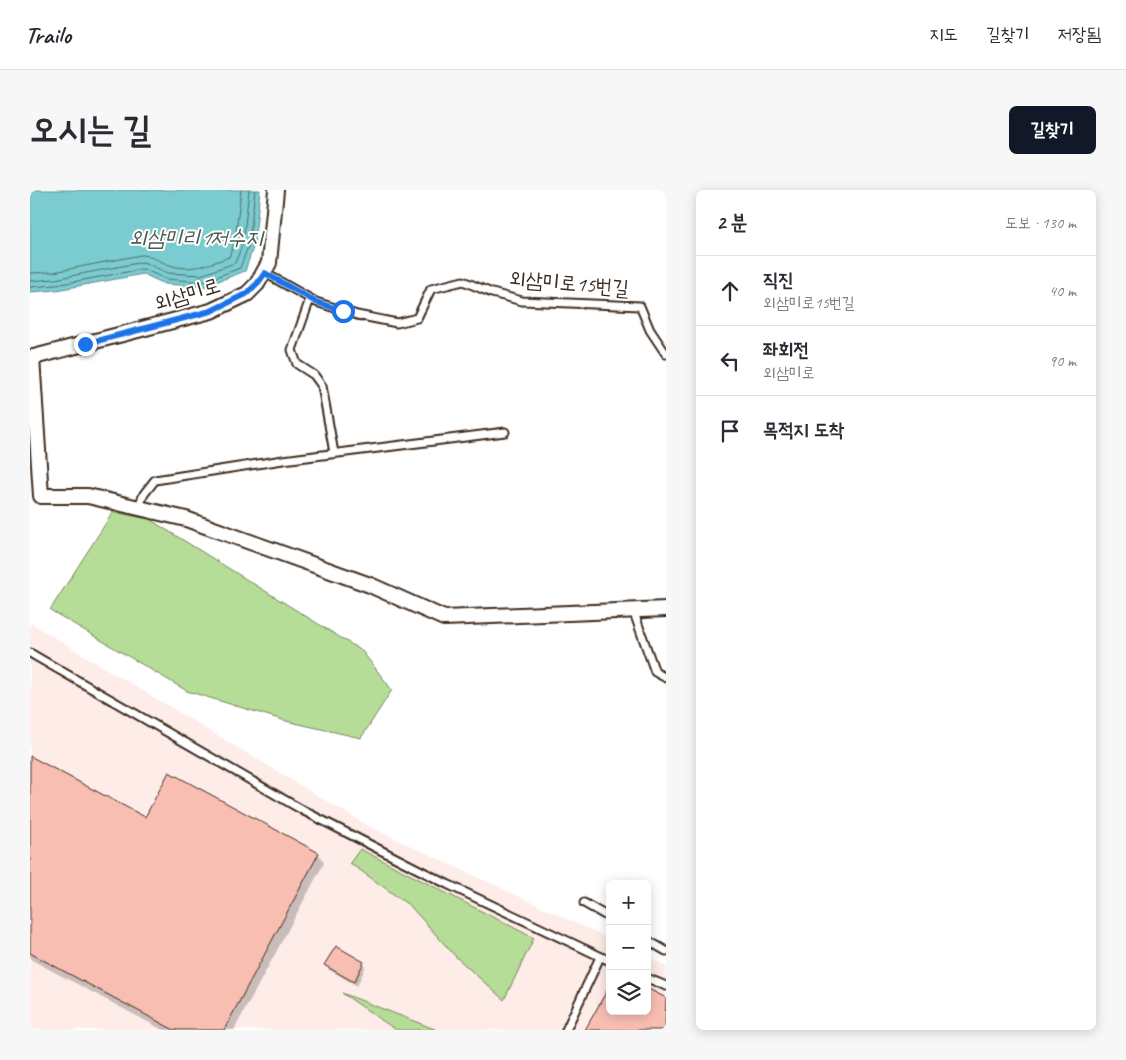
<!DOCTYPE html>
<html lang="ko">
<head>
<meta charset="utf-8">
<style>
  :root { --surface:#fff; --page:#f7f7f7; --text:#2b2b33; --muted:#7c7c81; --line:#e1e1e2; --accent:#111827 }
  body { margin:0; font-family:Caveat,"Poor Story",sans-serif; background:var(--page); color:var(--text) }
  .controls { position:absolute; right:15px; bottom:15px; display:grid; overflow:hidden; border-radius:8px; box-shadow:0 2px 12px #0003 }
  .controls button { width:45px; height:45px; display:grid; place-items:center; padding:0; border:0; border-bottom:1px solid var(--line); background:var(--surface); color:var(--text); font:25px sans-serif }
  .stop { position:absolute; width:15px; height:15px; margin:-11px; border:4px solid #1a73e8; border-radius:50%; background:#fff }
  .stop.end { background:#1a73e8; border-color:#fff; box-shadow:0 1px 5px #0008 }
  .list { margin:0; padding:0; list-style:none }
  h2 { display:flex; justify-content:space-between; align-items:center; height:65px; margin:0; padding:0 20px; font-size:21px }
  h2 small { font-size:16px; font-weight:400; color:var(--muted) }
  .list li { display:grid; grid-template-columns:32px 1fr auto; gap:15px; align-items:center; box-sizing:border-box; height:70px; padding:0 20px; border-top:1px solid var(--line) }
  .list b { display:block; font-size:19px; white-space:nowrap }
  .list p { margin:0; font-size:16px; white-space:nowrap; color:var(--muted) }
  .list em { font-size:16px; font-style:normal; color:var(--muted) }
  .icon { flex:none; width:28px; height:28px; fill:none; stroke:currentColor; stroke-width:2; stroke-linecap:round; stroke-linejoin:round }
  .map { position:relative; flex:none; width:636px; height:840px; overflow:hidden; border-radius:8px }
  header { display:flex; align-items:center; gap:30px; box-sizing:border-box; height:70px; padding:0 25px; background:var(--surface); border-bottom:1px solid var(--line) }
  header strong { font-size:24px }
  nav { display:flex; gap:28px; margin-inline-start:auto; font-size:18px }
  .intro { display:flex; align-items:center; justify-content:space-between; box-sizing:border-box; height:120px; padding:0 30px }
  h1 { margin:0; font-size:35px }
  .button { padding:12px 22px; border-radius:8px; background:var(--accent); color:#fff; font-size:18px; font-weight:700 }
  main { display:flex; gap:30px; padding:0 30px }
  aside { flex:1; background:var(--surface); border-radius:8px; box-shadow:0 2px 12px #0003 }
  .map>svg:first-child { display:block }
  .built { fill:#fdece8 }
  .green { fill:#b5dd98; stroke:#78845b }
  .water { fill:#7accd0; stroke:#618b89 }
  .shadow { fill:#0003 }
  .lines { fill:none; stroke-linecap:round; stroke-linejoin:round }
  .shore { stroke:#546b65; stroke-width:1 }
  .building { fill:#f9beb2; stroke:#3b2a1e }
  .lane-casing { stroke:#3b2a1e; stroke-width:11 }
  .street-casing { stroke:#3b2a1e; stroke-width:18 }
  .lane { stroke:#fff; stroke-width:7 }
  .street { stroke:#fff; stroke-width:14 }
  .route { stroke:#1a73e8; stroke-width:6 }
  .labels { text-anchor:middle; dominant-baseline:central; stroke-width:4; stroke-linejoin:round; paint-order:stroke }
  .street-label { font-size:21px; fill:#3b2a1e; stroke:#fff }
  .water-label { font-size:22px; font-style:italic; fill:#4e5b53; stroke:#fff }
</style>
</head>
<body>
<header>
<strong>Trailo</strong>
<nav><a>지도</a><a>길찾기</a><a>저장됨</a></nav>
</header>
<div class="intro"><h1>오시는 길</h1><a class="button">길찾기</a></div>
<main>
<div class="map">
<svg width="636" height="840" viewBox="0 0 636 840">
  <rect width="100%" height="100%" fill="#fff"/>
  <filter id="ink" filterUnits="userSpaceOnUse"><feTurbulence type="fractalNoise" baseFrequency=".02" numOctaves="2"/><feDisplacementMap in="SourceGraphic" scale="10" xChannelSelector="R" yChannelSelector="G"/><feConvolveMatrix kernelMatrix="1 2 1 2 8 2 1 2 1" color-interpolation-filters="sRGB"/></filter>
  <g filter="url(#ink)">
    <path class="built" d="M0,433L340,637L580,749V821H617V767L636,776V840H0Z"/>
    <g class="green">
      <path d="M83,322L119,329L332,461L362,500L331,548L256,531L157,501L20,420Z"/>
      <path d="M330,659L504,748L474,810L426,767L380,716L320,673Z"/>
      <path d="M312,803L407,840H366Z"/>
    </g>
    <path class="water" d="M0,0H230L224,55L215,81L173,97L135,94L113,84L27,100L0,102Z"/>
    <g class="shadow">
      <path d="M0,567L116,629L289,664L294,673L204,840H133L0,769Z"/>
      <path d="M333,773L335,778L327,796L298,779L296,775Z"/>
      <path d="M617,799L636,809V840H557L580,821H617Z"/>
    </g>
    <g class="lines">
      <g class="shore">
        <path d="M0,83L24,82L111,65C121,65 128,71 137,74C158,83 180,74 199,67L205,51L211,0"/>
        <path d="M0,91L25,89L113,72L138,83L171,85L205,73L213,53L219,0"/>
        <path d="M0,97L26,95L113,79L136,89L173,92L210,78L219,54L225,0"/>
      </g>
    </g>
    <g class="building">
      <path d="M0,566L115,627L139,582L289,663L194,840H144L0,763Z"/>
      <path d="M306,756L334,772L324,792L294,775Z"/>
      <path d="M580,795V821H617V798L636,808L635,840H555Z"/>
    </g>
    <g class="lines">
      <g class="lane-casing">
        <g id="lane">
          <path d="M235,83L286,112L327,125L367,133L387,128L401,99L433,91L462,103L492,111L610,116L620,140L636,164"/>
          <path d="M280,109L262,160L267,174L284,185L292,196L304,263"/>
          <path d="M108,318L114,304L125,290L253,270L475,242"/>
          <path d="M603,420L625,482L636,488"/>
          <path d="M0,463L274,621L417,694L580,771"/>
          <path d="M554,713L580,728"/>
          <path d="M617,750L636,761"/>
          <path d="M617,788L636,796"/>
          <path d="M536,840L570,767"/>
        </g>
      </g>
      <g class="street-casing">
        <g id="street">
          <path d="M2,167L11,306H58L156,329L340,395L414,428L636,419"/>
          <path d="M0,168L181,121L217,104L227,94L239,73L246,0"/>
        </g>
      </g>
      <use href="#lane" class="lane"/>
      <use href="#street" class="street"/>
    </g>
  </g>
  <g class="lines" filter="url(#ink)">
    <path class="route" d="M55,154L181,121L216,104L227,94L235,83L286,112L313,121"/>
  </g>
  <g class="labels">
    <g class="street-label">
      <text transform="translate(539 93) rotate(5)">외삼미로15번길</text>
      <text transform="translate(157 104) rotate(-17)">외삼미로</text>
    </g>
    <g class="water-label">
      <text x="166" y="48">외삼미리1저수지</text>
    </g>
  </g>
</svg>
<div class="controls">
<button>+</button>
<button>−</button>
<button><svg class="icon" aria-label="layers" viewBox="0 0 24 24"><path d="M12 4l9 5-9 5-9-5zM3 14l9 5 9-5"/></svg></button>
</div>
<div class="stop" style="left:313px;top:121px"></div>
<div class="stop end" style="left:55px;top:154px"></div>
</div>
<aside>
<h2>2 분<small>도보 · 130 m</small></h2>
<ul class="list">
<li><svg class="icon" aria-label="ahead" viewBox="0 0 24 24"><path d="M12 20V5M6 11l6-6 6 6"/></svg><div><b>직진</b><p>외삼미로15번길</p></div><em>40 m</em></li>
<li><svg class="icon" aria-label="left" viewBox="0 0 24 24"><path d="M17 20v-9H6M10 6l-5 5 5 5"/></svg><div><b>좌회전</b><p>외삼미로</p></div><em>90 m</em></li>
<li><svg class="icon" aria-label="arrive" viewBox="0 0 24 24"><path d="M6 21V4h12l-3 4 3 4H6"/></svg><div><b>목적지 도착</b></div></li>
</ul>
</aside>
</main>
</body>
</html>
